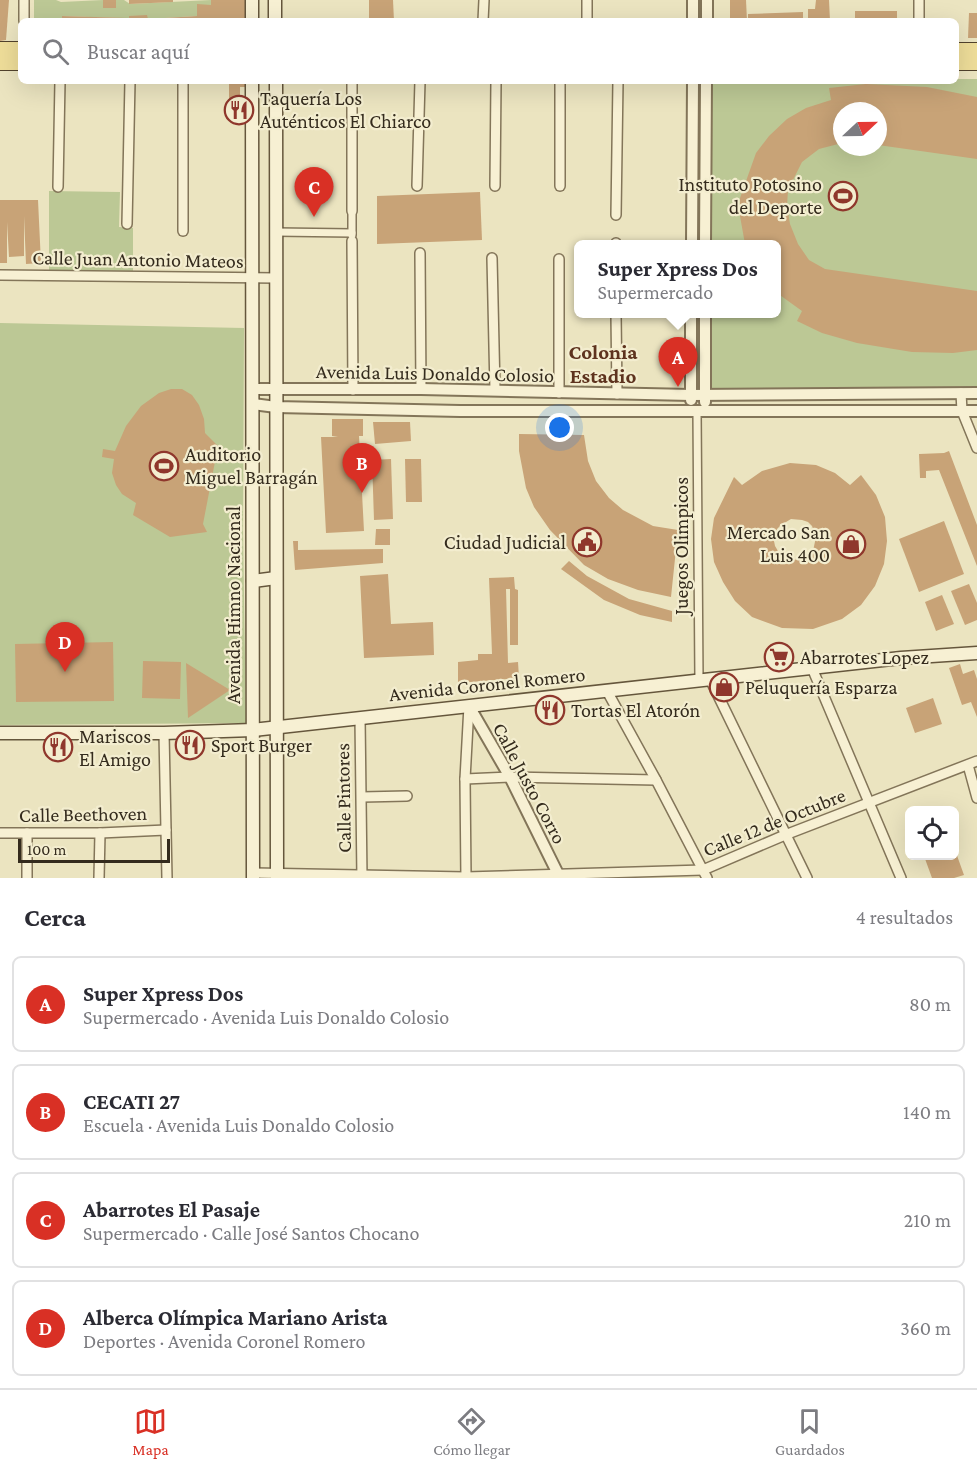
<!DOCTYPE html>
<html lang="es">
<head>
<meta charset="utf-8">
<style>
  :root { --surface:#fff; --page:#f2f2f3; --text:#2b2b33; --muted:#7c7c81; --line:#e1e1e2; --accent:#d93025 }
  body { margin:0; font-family:"Crimson Pro",serif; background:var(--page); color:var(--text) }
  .controls { position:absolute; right:18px; bottom:18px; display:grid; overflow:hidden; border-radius:9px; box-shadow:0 6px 24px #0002 }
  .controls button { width:54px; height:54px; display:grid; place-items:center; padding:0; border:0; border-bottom:2px solid var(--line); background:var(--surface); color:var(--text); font:30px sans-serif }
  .compass { position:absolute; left:833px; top:102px; width:54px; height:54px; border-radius:50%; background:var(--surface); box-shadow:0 6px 24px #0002; rotate:68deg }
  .scale { position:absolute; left:18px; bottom:15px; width:152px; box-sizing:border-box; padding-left:6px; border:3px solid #342b1d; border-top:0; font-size:16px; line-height:21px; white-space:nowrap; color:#342b1d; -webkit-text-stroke:4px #f3edcf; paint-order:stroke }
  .you { position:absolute; left:560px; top:428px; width:21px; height:21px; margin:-15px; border:4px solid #fff; border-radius:50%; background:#1a73e8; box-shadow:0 0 0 9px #1a73e833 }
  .badge { display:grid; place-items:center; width:39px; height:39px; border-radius:50%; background:var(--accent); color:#fff; font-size:20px; font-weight:700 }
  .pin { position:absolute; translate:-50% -50px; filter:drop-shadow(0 2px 3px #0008) }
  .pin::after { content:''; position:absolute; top:32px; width:21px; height:18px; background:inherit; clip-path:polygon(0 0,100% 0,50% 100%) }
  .popup { position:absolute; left:574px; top:240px; width:207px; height:78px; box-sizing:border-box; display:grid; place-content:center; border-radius:9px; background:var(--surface); filter:drop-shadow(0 2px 4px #0005); font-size:20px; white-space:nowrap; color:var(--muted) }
  .popup b { font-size:22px; color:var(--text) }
  .popup::after { content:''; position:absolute; left:50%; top:100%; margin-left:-12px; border:12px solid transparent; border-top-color:var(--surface) }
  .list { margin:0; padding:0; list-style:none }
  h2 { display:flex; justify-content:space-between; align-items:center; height:78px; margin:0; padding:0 24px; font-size:26px }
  h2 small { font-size:20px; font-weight:400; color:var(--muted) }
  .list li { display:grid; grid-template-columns:39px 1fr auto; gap:18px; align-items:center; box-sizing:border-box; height:96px; margin:0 12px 12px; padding:0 12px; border:2px solid var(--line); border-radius:9px }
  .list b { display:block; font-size:22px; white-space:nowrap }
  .list p { margin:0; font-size:20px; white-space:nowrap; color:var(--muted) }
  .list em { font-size:20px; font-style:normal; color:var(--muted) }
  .icon { flex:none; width:33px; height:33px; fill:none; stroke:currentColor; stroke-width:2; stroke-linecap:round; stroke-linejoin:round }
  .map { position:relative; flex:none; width:977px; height:878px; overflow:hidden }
  .search { position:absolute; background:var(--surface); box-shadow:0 6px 24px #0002; left:18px; right:18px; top:18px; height:66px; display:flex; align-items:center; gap:15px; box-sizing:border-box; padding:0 21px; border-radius:9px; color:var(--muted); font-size:22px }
  .sheet { height:510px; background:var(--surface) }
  nav { display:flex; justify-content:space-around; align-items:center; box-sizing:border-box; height:84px; border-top:2px solid var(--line); background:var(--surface); font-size:16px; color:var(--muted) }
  nav a { display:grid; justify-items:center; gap:3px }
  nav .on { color:var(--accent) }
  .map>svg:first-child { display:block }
  .green { fill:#bcc895; fill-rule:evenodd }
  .building { fill:#c8a377; fill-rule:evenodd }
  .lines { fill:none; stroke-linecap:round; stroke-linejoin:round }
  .pedestrian-casing { stroke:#837559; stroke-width:10 }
  .minor-casing { stroke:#837559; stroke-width:12 }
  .tertiary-casing { stroke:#837559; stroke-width:14 }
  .secondary-casing { stroke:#65563c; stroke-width:15 }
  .primary-casing { stroke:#51422d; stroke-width:16 }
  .pedestrian { stroke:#f7f0d3; stroke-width:7 }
  .minor { stroke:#f7f0d3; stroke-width:9 }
  .tertiary { stroke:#f7f0d3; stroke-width:10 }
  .secondary { stroke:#f7f0d3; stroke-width:12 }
  .primary { stroke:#ed9; stroke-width:14 }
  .labels { text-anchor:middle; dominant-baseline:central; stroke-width:4.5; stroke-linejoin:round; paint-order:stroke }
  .poi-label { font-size:20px; fill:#342b1d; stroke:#f3edcf; text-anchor:start }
  .street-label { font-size:20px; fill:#342b1d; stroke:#f3edcf }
  .neighbourhood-label { font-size:21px; font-weight:bold; fill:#5e331e; stroke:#f3edcf }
</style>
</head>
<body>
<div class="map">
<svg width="977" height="878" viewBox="0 0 977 878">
  <rect width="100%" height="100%" fill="#ebe4c0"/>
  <g class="green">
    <path d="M34,0H56L61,2L103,0L104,8H116V0H124L130,4L211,0V5L197,16L148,19L62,16V19H34Z"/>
    <path d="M956,79H977V388H707L708,314H777V244H709L711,81H956ZM842,111H878V147H842Z"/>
    <path d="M49,191L120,192L119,227L133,228V271L49,270Z"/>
    <path d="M0,323L244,328L243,530L246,723L0,725Z"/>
  </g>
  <g class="building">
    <path d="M0,0H9L6,40L0,41Z"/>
    <rect x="103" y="0" width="13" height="8"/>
    <path d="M129,0H173V2L129,4Z"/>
    <path d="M211,0H247V21H62V16L129,18V16L147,15L148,19L197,16V4L211,5Z"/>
    <path d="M369,0H393L394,21H369Z"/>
    <path d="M730,0H746L747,21H730Z"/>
    <path d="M816,0H829L830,21L808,19V9H815Z"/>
    <rect x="855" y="11" width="42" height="10"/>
    <path d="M803,12V21H748V14Z"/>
    <path d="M969,13H977V38H968Z"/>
    <path d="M229,81L246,82V87H240V106H229Z"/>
    <path d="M866,84L927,87L977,97V159L878,145V111H842V143L819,149L802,162L788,190L787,206L790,224L798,244L809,260L825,269L977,291V350L953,353L912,352L857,343L822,333L797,321L802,311L777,293V244H745L740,216V198L756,153L769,136L787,119L806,108L831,100L829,88Z"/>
    <path d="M480,192L482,240L377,244V196Z"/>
    <path d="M0,200H38L41,263L26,264L24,216V256L9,257L7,222V263H0Z"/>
    <path d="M171,389H182L192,395L199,405L204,419L205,433L218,446L203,524L207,532L170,537L133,515L136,503L122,494L116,485L112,473L114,459L102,457L103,449L115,451L126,426L141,406L159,393Z"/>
    <path d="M332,419H363V436H359L364,531L326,533L321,437H338L332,436Z"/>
    <path d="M373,422H410L411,441L375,444Z"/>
    <path d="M519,434L584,435L588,461L596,481L609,498L623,510L653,526L678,530L671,597L638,590L608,579L584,565L550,530L534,507L526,488L519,451Z"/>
    <path d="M949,451L977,525V566L939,470L926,471V478H920L919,454L944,453Z"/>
    <path d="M391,459L393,519L374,520L372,460Z"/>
    <path d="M405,459H421L422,502H406Z"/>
    <path d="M790,463L816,465L835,473L850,485L861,475L876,495L885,517L887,541L884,564L875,586L861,605L842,619L813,629L782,628L752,617L735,601L723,582L714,562L711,539L714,518L734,477L742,485L762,471ZM791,519L802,520L808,522L812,526L816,537L813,551L802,560L786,559L778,551L775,546L774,541L777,529L781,525Z"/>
    <path d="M944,521L964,574L919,592L899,539Z"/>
    <path d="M376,529H390V545H375Z"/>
    <path d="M293,541H298V550L383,549V563L295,570Z"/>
    <path d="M569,561L587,576L629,599L672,611V622L640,615L604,600L561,569Z"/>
    <path d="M388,574L391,624L433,622L434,655L364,658L360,576Z"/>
    <path d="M514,577L515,589L518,590V645H510V589H506L508,663L518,662L519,678L458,683V662L478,660V654H492L489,578Z"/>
    <path d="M969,584L977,603V620L965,625L951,591Z"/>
    <path d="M942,595L954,624L936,631L925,602Z"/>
    <path d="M113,642L114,701L16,702L15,644Z"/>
    <path d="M143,661L181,662L180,699L142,698Z"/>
    <path d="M186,663L230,690L188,718Z"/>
    <path d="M960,664L963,674L974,670L977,679V717L971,702L962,705L949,668Z"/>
    <path d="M933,698L942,724L915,733L906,708Z"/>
    <path d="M955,850L964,875L954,878H932L924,856H954Z"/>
  </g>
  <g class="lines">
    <g class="pedestrian-casing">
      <g id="pedestrian">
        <path d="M352,211V235"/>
        <path d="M276,232L352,233"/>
        <path d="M697,411L699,681"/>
      </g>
    </g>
    <g class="minor-casing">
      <g id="minor">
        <path d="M587,0V21"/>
        <path d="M919,0V21"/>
        <path d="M24,21V0"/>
        <path d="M483,21L484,0"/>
        <path d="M417,186L420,81"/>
        <path d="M495,186L496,81"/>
        <path d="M560,186V81"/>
        <path d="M58,187L60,81"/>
        <path d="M352,211V81"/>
        <path d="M616,215L618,81"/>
        <path d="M127,224L130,81"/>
        <path d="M183,231V81"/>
        <path d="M352,241L353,390"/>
        <path d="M616,244V243"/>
        <path d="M420,253L421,389"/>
        <path d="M492,258L495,390"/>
        <path d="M559,259V393"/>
        <path d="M0,275L276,278"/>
        <path d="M616,314L617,394"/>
        <path d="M961,393L962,411L977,448"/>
        <path d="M812,668L901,878"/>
        <path d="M710,679L807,878"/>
        <path d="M607,691L656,780L707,878"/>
        <path d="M360,718L362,878"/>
        <path d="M164,733L167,878"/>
        <path d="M968,765L977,798"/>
        <path d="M465,779L510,777L656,780"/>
        <path d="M362,797L407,796"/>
        <path d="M0,833H100L166,830"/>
        <path d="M253,873L466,877L703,870L785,835L977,761"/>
        <path d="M27,878V833"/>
        <path d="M99,878L100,833"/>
        <path d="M466,878L465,779L469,706"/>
      </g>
    </g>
    <g class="tertiary-casing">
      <g id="tertiary">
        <path d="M693,21V0"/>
        <path d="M707,21V0"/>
        <path d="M692,244L693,81"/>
        <path d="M705,244L706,81"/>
        <path d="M252,389H421L691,395L977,393"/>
        <path d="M691,400V314"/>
        <path d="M705,402V314"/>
        <path d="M253,404L276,407L460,411H977"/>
        <path d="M469,706L510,777L560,878"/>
      </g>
    </g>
    <g class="secondary-casing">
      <g id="secondary">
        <path d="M252,0V21"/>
        <path d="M275,0V21"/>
        <path d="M252,81L253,878"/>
        <path d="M276,81L277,878"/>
        <path d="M253,581L276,578"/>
        <path d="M0,733H164L253,730L901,658L977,653"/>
      </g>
    </g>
    <g class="primary-casing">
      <g id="primary">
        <path d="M0,49H21"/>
        <path d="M956,50H977"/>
        <path d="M0,63H21"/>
        <path d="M956,63H977"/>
      </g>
    </g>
    <use href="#pedestrian" class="pedestrian"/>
    <use href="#minor" class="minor"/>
    <use href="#tertiary" class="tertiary"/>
    <use href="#secondary" class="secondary"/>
    <use href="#primary" class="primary"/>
  </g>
  <defs>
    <g id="restaurant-ring" transform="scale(1.5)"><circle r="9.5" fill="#f3edcf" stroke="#8f372c" stroke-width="1.5"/><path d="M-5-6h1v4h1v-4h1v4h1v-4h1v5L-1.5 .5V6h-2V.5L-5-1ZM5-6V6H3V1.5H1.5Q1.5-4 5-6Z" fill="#8f372c"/></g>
    <g id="stadium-ring" transform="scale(1.5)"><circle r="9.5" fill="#f3edcf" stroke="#8f372c" stroke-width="1.5"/><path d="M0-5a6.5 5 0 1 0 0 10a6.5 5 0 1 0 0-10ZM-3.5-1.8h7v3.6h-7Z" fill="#8f372c"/></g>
    <g id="civic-ring" transform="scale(1.5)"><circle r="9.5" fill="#f3edcf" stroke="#8f372c" stroke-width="1.5"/><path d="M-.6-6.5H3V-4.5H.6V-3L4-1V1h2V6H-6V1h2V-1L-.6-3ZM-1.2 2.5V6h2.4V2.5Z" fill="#8f372c"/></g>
    <g id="shop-ring" transform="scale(1.5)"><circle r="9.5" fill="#f3edcf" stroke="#8f372c" stroke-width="1.5"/><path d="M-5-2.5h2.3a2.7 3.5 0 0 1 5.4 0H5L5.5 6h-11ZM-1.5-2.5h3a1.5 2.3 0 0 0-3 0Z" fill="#8f372c"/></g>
    <g id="supermarket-ring" transform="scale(1.5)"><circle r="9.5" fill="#f3edcf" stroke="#8f372c" stroke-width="1.5"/><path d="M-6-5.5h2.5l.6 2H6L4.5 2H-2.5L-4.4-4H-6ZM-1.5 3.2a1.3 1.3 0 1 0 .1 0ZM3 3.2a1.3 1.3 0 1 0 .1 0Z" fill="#8f372c"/></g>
  </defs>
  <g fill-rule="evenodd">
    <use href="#restaurant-ring" x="239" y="110"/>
    <use href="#stadium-ring" x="843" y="196"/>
    <use href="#stadium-ring" x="164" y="466"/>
    <use href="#civic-ring" x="587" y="542"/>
    <use href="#shop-ring" x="851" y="544"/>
    <use href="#supermarket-ring" x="779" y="657"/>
    <use href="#shop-ring" x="724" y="687"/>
    <use href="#restaurant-ring" x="550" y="710"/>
    <use href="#restaurant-ring" x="190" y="745"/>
    <use href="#restaurant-ring" x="58" y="747"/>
  </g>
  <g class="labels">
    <g class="poi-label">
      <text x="260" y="98">Taquería Los<tspan x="260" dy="23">Auténticos El Chiarco</tspan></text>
      <text x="822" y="184" text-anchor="end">Instituto Potosino<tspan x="822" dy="23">del Deporte</tspan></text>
      <text x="185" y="454">Auditorio<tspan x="185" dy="23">Miguel Barragán</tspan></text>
      <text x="830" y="532" text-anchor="end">Mercado San<tspan x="830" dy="23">Luis 400</tspan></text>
      <text x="566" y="542" text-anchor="end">Ciudad Judicial</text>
      <text x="800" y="657">Abarrotes Lopez</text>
      <text x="745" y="687">Peluquería Esparza</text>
      <text x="571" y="710">Tortas El Atorón</text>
      <text x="79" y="736">Mariscos<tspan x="79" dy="23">El Amigo</tspan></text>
      <text x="211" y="745">Sport Burger</text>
    </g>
    <g class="street-label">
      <text transform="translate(138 259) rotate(1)">Calle Juan Antonio Mateos</text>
      <text transform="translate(435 373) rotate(1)">Avenida Luis Donaldo Colosio</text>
      <text transform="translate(681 546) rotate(-90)">Juegos Olimpicos</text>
      <text transform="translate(233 605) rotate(-90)">Avenida Himno Nacional</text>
      <text transform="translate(487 684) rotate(-6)">Avenida Coronel Romero</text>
      <text transform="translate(530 783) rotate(62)">Calle Justo Corro</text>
      <text transform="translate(343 798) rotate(-91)">Calle Pintores</text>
      <text transform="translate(83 814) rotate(-1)">Calle Beethoven</text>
      <text transform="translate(774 822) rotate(-22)">Calle 12 de Octubre</text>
    </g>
    <g class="neighbourhood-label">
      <text x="603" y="352">Colonia<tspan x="603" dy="24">Estadio</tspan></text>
    </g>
  </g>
</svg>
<div class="controls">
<button><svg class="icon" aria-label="locate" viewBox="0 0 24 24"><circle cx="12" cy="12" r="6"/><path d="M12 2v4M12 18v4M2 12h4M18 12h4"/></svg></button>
</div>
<svg class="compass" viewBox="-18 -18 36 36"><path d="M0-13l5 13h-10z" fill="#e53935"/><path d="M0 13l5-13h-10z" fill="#7c7c81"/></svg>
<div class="scale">100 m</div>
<div class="you"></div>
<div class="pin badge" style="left:678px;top:387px">A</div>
<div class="popup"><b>Super Xpress Dos</b>Supermercado</div>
<div class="pin badge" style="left:362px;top:493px">B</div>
<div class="pin badge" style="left:314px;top:217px">C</div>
<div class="pin badge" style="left:65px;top:672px">D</div>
<div class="search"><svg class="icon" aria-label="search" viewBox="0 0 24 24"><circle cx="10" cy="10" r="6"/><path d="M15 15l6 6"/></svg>Buscar aquí</div>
</div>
<section class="sheet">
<h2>Cerca<small>4 resultados</small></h2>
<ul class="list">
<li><span class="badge">A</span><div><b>Super Xpress Dos</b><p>Supermercado · Avenida Luis Donaldo Colosio</p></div><em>80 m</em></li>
<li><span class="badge">B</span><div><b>CECATI 27</b><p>Escuela · Avenida Luis Donaldo Colosio</p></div><em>140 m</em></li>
<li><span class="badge">C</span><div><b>Abarrotes El Pasaje</b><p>Supermercado · Calle José Santos Chocano</p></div><em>210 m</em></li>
<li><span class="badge">D</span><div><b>Alberca Olímpica Mariano Arista</b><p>Deportes · Avenida Coronel Romero</p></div><em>360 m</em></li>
</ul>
</section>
<nav>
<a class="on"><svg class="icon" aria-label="map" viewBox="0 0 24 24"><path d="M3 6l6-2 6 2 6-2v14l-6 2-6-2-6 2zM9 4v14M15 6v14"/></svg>Mapa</a>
<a><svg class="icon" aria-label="directions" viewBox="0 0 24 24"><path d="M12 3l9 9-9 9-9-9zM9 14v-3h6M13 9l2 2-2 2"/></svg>Cómo llegar</a>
<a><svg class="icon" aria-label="saved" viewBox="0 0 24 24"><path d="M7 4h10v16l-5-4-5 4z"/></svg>Guardados</a>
</nav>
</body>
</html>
